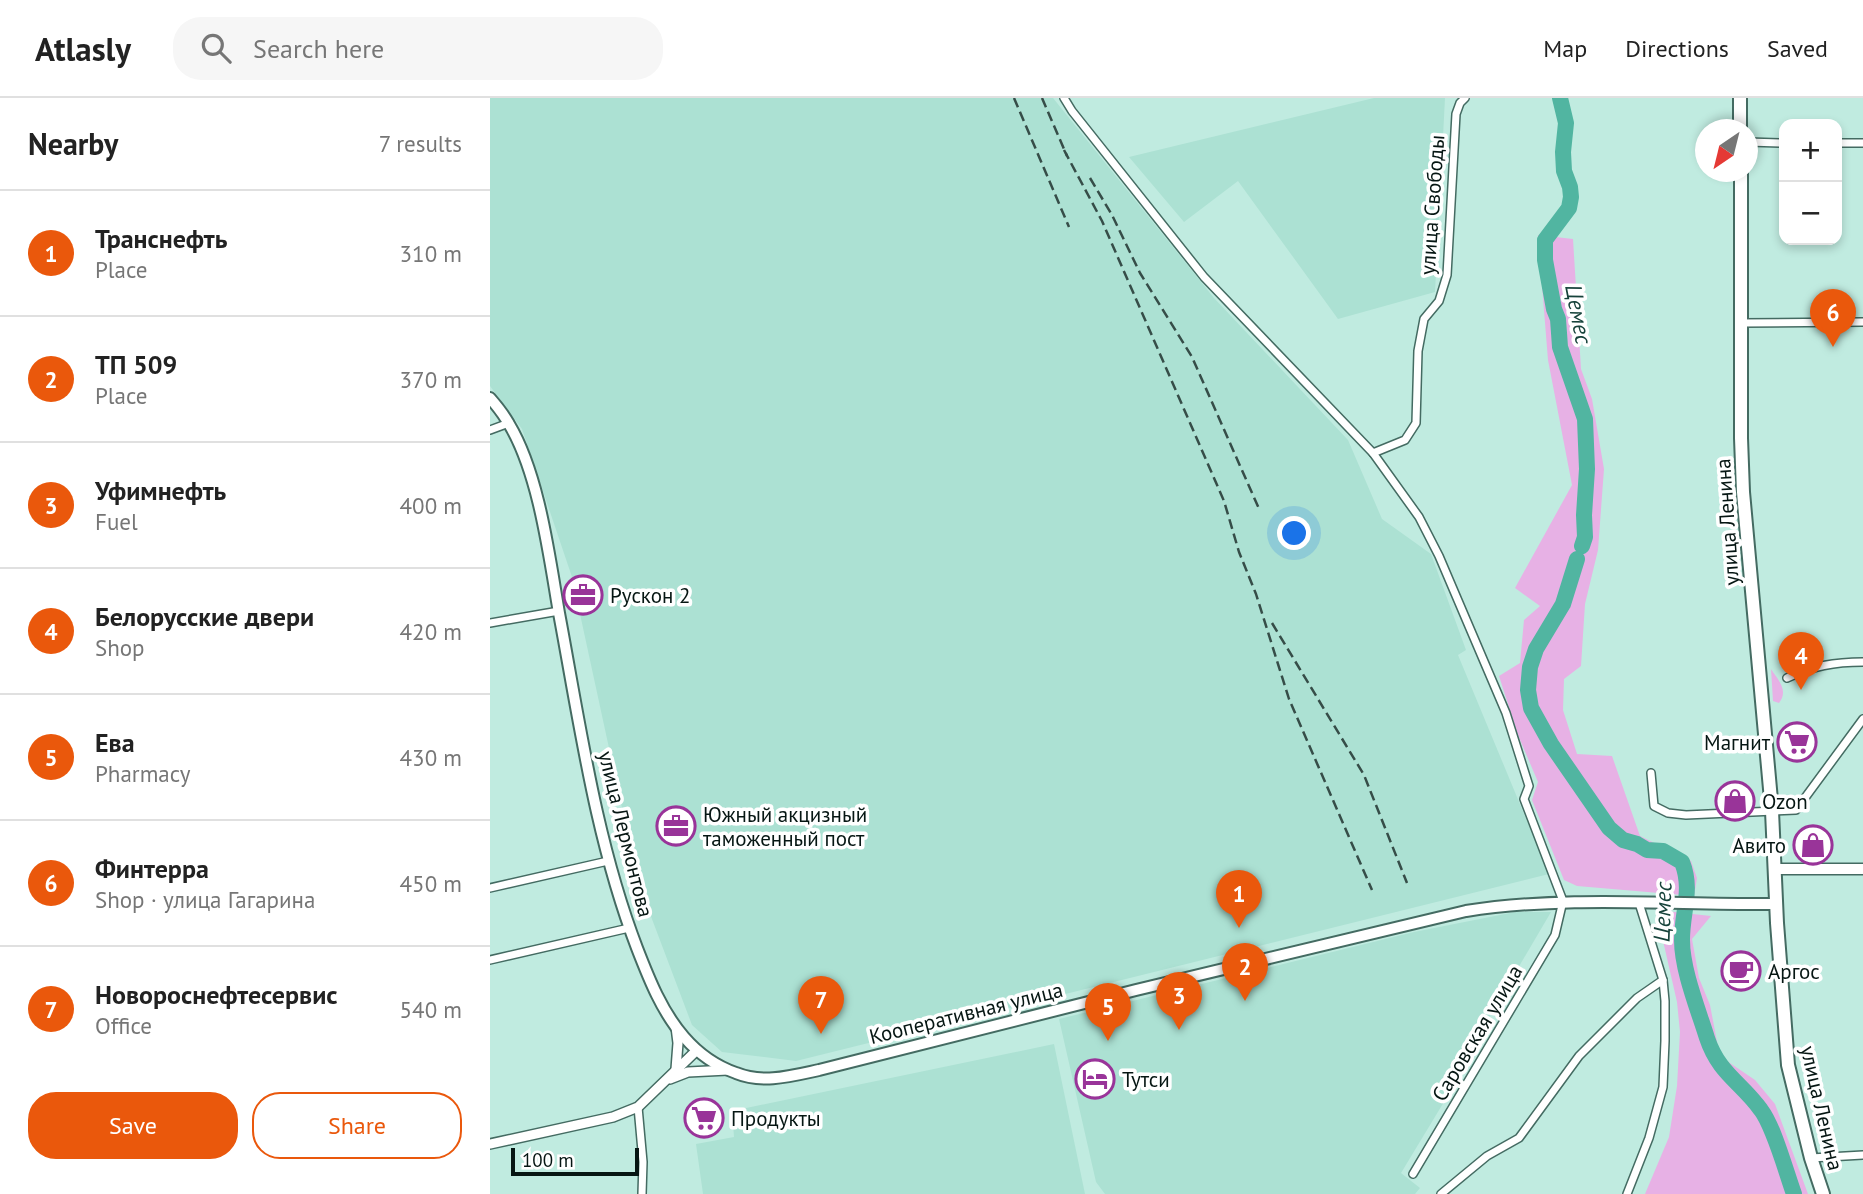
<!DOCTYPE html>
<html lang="en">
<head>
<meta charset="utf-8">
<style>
  :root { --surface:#fff; --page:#f6f6f6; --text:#222; --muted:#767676; --line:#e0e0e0; --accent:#ea580c }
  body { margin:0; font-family:"PT Sans",sans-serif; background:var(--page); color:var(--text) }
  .controls { position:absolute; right:21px; top:21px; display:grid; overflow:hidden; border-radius:14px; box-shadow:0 4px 10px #0003 }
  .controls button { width:63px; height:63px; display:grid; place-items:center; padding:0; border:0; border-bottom:2px solid var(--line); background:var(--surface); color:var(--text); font:35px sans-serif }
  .compass { position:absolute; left:1205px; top:21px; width:63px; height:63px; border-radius:50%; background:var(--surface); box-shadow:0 4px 10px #0003; rotate:215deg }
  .scale { position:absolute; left:21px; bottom:18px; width:128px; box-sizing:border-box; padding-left:7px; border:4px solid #061613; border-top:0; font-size:19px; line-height:24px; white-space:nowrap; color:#061613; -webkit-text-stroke:5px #fff; paint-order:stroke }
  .you { position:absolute; left:805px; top:436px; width:24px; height:24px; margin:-18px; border:5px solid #fff; border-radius:50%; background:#1a73e8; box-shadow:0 0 0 10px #1a73e833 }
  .badge { display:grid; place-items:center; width:46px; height:46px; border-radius:50%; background:var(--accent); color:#fff; font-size:23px; font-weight:700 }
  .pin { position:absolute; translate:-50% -58px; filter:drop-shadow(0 2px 4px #0008) }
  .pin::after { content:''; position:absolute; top:37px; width:24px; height:21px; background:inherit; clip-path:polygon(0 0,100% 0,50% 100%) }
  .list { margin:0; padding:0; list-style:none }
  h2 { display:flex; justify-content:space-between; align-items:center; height:91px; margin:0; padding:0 28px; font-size:30px }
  h2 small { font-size:23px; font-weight:400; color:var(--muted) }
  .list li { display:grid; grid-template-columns:46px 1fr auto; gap:21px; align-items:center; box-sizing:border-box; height:126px; padding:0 28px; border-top:2px solid var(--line) }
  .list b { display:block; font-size:26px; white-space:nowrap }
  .list p { margin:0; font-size:23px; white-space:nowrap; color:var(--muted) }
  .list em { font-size:23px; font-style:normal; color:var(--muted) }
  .actions { display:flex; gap:14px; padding:21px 28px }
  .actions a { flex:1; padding:16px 0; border:2px solid var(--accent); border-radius:28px; text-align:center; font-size:24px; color:var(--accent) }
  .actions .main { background:var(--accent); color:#fff }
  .icon { flex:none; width:38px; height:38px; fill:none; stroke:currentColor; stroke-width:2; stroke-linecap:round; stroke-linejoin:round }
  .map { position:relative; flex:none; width:1373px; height:1096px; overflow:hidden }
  header { display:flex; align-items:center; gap:42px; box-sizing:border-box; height:98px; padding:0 35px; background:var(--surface); border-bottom:2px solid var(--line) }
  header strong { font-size:33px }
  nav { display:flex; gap:38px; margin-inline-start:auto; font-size:24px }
  .search { width:490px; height:63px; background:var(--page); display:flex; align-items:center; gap:18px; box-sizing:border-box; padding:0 24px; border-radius:28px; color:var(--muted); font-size:26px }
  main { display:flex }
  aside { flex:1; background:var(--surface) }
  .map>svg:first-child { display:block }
  .built { fill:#ace1d3 }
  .green { fill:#e7b1e5 }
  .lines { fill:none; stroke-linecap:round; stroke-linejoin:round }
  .river { stroke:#51b5a1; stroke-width:16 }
  .minor-casing { stroke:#446b62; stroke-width:10 }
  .tertiary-casing { stroke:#446b62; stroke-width:12 }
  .secondary-casing { stroke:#446b62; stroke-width:13 }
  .primary-casing { stroke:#446b62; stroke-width:14 }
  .trunk-casing { stroke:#446b62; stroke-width:16 }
  .minor { stroke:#fff; stroke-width:7 }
  .tertiary { stroke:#fff; stroke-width:9 }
  .secondary { stroke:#fff; stroke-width:10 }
  .primary { stroke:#fff; stroke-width:10 }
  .trunk { stroke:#fff; stroke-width:12 }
  .rail { stroke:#364d48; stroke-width:2.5; stroke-dasharray:10 5; stroke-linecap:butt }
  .labels { text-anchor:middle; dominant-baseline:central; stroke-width:7; stroke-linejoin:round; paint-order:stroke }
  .street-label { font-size:21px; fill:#061613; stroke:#fff }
  .poi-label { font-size:21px; fill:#061613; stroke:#fff; text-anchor:start }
  .water-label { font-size:23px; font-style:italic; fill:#17433b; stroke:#fff }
</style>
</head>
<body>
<header>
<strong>Atlasly</strong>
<div class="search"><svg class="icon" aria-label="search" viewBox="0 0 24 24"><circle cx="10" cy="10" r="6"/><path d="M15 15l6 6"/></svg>Search here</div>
<nav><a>Map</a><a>Directions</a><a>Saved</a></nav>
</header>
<main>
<aside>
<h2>Nearby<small>7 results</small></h2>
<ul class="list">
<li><span class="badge">1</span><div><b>Транснефть</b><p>Place</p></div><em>310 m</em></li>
<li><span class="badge">2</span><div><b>ТП 509</b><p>Place</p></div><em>370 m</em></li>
<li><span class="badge">3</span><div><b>Уфимнефть</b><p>Fuel</p></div><em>400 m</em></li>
<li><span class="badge">4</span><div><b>Белорусские двери</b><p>Shop</p></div><em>420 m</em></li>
<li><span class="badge">5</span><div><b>Ева</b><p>Pharmacy</p></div><em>430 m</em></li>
<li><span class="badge">6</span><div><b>Финтерра</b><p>Shop · улица Гагарина</p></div><em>450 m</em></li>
<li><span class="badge">7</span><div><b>Новороснефтесервис</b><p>Office</p></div><em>540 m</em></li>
</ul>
<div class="actions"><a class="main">Save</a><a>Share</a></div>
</aside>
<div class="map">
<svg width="1373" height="1096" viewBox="0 0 1373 1096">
  <rect width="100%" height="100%" fill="#c0ebe0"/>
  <g class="built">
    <path d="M0,0H563L724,200L858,342L892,421L941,456L976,552L968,557L1059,776L306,963L232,954L202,927L148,784L82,479L32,331L0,288Z"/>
    <path d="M884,0H955L945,194L848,221L748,83L694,124L639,59Z"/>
    <path d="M1025,814H1061L991,933L989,946L911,1075L930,1090L925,1096H615L606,1084L569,921L924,834Z"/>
    <path d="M564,946L595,1096H213L206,1046L244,1039L242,1013Z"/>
  </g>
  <g class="green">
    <path d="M1048,137L1083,141L1091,271L1102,301L1114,371L1108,452L1095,506L1091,568L1074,581L1073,612L1087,656L1122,658L1150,738L1201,763L1207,780L1204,798L1087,788L1074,782L1042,702L1048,684L1028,637L1009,578L1030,565L1034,522L1050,508L1025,490L1082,387L1058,262Z"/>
    <path d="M1281,571C1288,582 1299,592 1289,605L1283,603Z"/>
    <path d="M1166,812L1221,818L1202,841L1209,880L1220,907L1228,949L1237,963L1265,982L1285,1006L1318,1096H1155L1179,1039L1187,988L1190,934L1187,904Z"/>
  </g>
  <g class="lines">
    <g class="river">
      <path d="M1070,0L1076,25L1073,54L1074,73L1080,89L1081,99L1079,110L1055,142V162L1064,211L1068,221L1070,249L1095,321L1097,371L1094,417L1095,439L1092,448"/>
      <path d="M1087,461L1073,506L1046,551L1040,569L1038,592L1041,610L1061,646L1119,730L1133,742L1147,746L1157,752L1173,753L1192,764C1203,792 1192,813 1192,842C1192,872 1208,911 1217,940C1229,976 1251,984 1271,1012C1284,1029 1296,1074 1304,1096"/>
    </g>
    <g class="minor-casing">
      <g id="minor">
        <path d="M574,0L582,13L714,179L883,355L929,419L949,458L1016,615L1039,688L1034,701L1073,803L1065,837L923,1076"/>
        <path d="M1258,44L1294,45"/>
        <path d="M1347,45H1373"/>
        <path d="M1252,225L1373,224"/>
        <path d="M0,332L19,325"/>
        <path d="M883,355L915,342L926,325L928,253L934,221L949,203L957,177L966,16L970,5L975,0"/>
        <path d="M0,525L69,513"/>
        <path d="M1297,580C1322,568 1345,564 1373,564"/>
        <path d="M1161,675L1164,708L1178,715L1196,717L1306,712L1373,621"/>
        <path d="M0,790L118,763"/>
        <path d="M0,862L139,830"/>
        <path d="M148,1009L153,1064L152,1096"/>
        <path d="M1321,1060L1373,1057"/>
        <path d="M951,1096L997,1058L1029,1040L1089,958L1147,900L1173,882"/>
        <path d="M1137,1096L1159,1040L1173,989L1175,943V903L1173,882L1149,805"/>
      </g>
    </g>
    <g class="tertiary-casing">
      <g id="tertiary">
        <path d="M186,971L188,945L186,929"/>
        <path d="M180,981L198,974L238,972"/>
        <path d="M0,1046L123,1019L148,1009L207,952"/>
      </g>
    </g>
    <g class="secondary-casing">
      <path id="secondary" d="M1285,771H1373"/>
    </g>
    <g class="primary-casing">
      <path id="primary" d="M0,300C7,308 14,317 19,326C49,376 59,457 69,515C90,627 106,743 147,850C159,881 172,914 194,939C207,954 226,968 246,975C273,986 301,978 329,972L646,892L976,813C1078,797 1183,807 1286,806"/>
    </g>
    <g class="trunk-casing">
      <g id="trunk">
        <path d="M1250,32V0"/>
        <path d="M1251,74V340L1253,394L1282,713L1287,825L1298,967L1321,1060L1333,1096"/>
      </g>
    </g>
    <use href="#minor" class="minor"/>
    <use href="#tertiary" class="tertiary"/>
    <use href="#secondary" class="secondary"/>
    <use href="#primary" class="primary"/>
    <use href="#trunk" class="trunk"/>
    <g class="rail">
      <path d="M524,0L579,129"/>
      <path d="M552,0L577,58"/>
      <path d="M574,52L612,123L734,403L749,454L766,496L799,601L882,792"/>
      <path d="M600,80L622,117L650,175L702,259L770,413"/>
      <path d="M782,525L874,677L917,785"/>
    </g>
  </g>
  <defs>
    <g id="office-ring" transform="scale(2.0125)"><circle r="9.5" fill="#fff" stroke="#993499" stroke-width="1.5"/><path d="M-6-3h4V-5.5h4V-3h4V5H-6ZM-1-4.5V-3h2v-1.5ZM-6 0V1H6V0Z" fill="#993499"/></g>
    <g id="supermarket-ring" transform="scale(2.0125)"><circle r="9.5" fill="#fff" stroke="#993499" stroke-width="1.5"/><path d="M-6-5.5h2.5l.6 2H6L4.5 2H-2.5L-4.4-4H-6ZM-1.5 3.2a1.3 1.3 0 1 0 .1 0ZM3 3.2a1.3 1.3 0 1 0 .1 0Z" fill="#993499"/></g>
    <g id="shop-ring" transform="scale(2.0125)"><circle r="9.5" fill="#fff" stroke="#993499" stroke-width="1.5"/><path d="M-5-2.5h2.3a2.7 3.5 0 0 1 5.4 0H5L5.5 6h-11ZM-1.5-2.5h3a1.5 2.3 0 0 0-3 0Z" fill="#993499"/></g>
    <g id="cafe-ring" transform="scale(2.0125)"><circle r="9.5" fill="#fff" stroke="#993499" stroke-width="1.5"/><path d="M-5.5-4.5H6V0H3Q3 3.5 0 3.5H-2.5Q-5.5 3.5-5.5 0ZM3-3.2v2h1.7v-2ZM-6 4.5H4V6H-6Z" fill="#993499"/></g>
    <g id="hotel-ring" transform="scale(2.0125)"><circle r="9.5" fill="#fff" stroke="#993499" stroke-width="1.5"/><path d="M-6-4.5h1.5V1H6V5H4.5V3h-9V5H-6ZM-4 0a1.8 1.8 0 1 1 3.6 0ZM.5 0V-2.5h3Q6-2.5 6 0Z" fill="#993499"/></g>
  </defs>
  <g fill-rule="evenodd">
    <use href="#office-ring" x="93" y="497"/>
    <use href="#supermarket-ring" x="1307" y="644"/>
    <use href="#shop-ring" x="1245" y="703"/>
    <use href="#office-ring" x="186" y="728"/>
    <use href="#shop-ring" x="1323" y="747"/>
    <use href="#cafe-ring" x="1251" y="873"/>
    <use href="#hotel-ring" x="605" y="981"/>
    <use href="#supermarket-ring" x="214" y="1020"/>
  </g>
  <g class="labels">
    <g class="street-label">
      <text transform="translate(942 107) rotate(-86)">улица Свободы</text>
      <text transform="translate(1237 424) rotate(-94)">улица Ленина</text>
      <text transform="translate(136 736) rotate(76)">улица Лермонтова</text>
      <text transform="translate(476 915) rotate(-14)">Кооперативная улица</text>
      <text transform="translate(987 935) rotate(-59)">Саровская улица</text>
      <text transform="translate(1332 1010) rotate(77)">улица Ленина</text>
    </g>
    <g class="poi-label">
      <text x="120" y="497">Рускон 2</text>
      <text x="1280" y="644" text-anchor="end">Магнит</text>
      <text x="1272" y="703">Ozon</text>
      <text x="213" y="716">Южный акцизный<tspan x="213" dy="24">таможенный пост</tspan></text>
      <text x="1296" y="747" text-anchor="end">Авито</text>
      <text x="1278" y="873">Аргос</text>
      <text x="632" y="981">Тутси</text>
      <text x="241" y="1020">Продукты</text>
    </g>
    <g class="water-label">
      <text transform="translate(1089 216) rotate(79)">Цемес</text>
      <text transform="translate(1172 814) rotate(-88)">Цемес</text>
    </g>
  </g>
</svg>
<div class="controls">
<button>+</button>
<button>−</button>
</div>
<svg class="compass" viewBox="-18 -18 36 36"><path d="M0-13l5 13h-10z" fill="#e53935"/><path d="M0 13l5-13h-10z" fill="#767676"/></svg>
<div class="scale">100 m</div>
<div class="you"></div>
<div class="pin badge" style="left:749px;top:830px">1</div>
<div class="pin badge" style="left:755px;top:903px">2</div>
<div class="pin badge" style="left:689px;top:932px">3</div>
<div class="pin badge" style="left:1311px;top:592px">4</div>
<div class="pin badge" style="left:618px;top:943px">5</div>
<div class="pin badge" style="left:1343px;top:249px">6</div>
<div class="pin badge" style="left:331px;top:936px">7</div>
</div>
</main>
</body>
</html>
